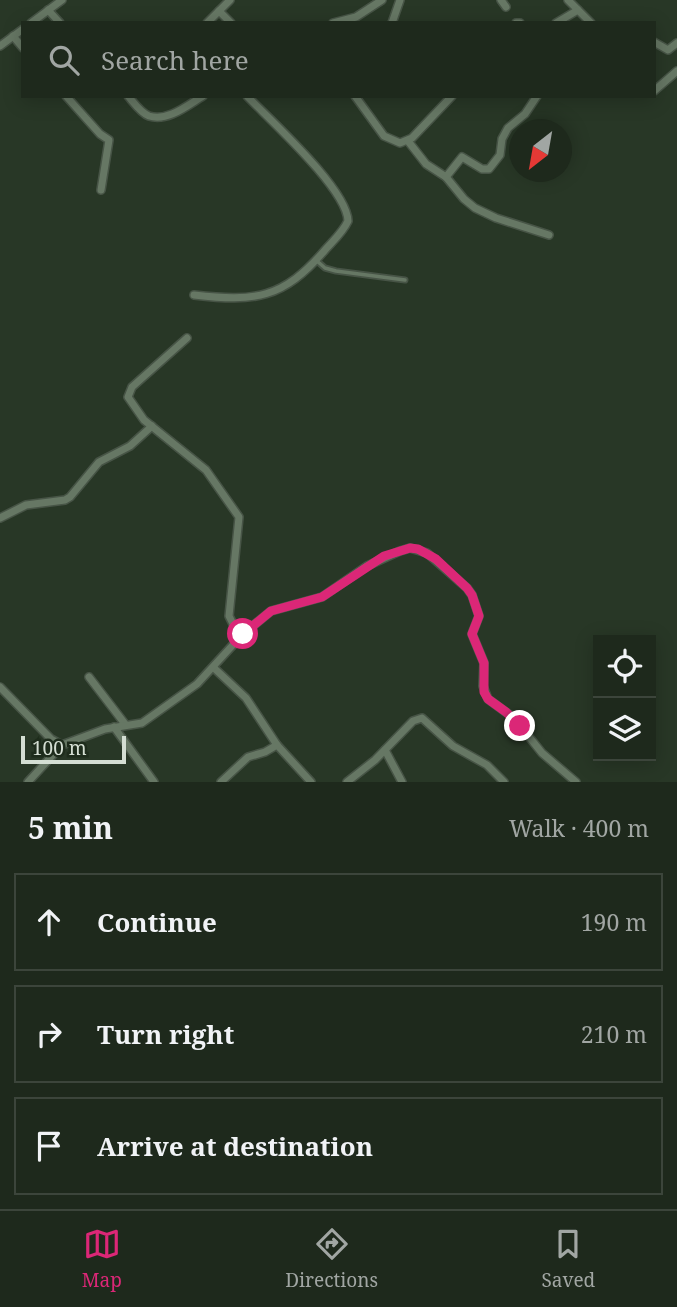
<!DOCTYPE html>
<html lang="en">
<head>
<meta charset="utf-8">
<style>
  :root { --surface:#1e291c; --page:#263125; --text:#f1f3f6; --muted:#a1a6a3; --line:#3c453b; --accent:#db2777 }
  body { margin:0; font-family:"Noto Serif",serif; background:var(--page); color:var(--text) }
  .controls { position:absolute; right:21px; bottom:21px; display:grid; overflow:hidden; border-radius:0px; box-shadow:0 4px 18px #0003 }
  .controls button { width:63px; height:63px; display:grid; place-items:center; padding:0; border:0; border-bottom:2px solid var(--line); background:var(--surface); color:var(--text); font:35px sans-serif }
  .compass { position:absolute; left:509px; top:119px; width:63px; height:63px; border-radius:50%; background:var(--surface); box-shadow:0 4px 18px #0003; rotate:211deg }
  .scale { position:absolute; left:21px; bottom:18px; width:105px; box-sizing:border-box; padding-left:7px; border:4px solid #d4ded3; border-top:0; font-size:19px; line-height:24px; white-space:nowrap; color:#d4ded3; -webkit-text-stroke:5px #1e2c1c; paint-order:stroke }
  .stop { position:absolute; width:21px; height:21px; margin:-16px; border:5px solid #db2777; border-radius:50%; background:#fff }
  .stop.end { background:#db2777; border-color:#fff; box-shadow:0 2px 7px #0008 }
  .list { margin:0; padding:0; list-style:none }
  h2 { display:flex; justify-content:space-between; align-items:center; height:91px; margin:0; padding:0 28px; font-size:30px }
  h2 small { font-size:23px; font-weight:400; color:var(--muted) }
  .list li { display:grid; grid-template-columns:46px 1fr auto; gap:21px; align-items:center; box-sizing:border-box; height:98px; margin:0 14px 14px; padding:0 14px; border:2px solid var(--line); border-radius:0px }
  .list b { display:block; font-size:26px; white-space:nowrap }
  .list em { font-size:23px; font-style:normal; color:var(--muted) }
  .icon { flex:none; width:38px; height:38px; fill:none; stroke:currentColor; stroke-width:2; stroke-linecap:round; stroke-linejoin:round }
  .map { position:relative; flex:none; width:677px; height:782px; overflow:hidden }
  .search { position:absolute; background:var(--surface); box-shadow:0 4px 18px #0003; left:21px; right:21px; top:21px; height:77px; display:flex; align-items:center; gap:18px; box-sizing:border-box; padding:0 24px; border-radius:0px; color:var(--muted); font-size:26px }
  .sheet { height:427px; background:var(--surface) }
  nav { display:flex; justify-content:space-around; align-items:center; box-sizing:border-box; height:98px; border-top:2px solid var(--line); background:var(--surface); font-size:19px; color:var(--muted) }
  nav a { display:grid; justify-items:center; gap:4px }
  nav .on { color:var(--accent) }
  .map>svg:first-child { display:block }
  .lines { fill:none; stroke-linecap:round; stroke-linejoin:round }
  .lane-casing { stroke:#475446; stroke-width:7 }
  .street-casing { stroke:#475446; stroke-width:10 }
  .lane { stroke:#667764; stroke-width:3.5 }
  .street { stroke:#667764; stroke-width:7 }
  .route { stroke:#db2777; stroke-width:9 }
</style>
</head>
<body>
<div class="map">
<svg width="677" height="782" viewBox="0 0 677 782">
  <rect width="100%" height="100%" fill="#283726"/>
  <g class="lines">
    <g class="lane-casing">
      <path id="lane" d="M317,261L325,268L336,271L405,280"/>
    </g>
    <g class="street-casing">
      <g id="street">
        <path d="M501,0L506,7"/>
        <path d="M568,0L591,23"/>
        <path d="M48,10L60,23"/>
        <path d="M219,11L231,23"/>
        <path d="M31,23L62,0"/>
        <path d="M207,23L230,0"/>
        <path d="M333,23L356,17L382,0"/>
        <path d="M392,23L400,0"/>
        <path d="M516,23H520"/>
        <path d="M556,23L578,10"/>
        <path d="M13,36L23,48"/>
        <path d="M654,42L668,50L677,43"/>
        <path d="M0,46L23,29"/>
        <path d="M654,91L677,71"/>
        <path d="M66,96L100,134L109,140L101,190"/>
        <path d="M128,96C134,103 141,113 149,116C168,122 188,105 203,96"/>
        <path d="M355,96L384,136L400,143L412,138L452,96"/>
        <path d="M408,141L426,164L446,177L464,199L475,208L496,218L549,235"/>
        <path d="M446,177L462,157L482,169H489L500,155L502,139L508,128L525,114L537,96"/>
        <path d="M194,295C255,302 283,299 325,250C333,241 343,232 348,221C347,189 270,120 247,96"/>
        <path d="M187,338L132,387L128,397L144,420L206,470L239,517L229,616L234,626L243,634"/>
        <path d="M0,518L26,505L65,500L70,497L99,462L130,446L152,426"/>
        <path d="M214,668L246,698L277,745L311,782"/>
        <path d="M89,677L125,724"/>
        <path d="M0,687L51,739L62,745L105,729L142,723L197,684L243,634L271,611L322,597L367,566L400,551L410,548L427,553L467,588L472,595L479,616L472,634L484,663L483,686L488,699L514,718L542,753L576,782"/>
        <path d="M114,727L154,782"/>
        <path d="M385,750L402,782"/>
        <path d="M28,782L62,745"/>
        <path d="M221,782L248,757L265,752L277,745"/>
        <path d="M347,782L375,760L413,721L422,718L453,746L487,765L504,782"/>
      </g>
    </g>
    <use href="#lane" class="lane"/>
    <use href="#street" class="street"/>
  </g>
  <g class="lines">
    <path class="route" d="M243,634L271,611L322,597L384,556L410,548L418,549L436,559L467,588L472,595L479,616L472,634L484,663V692L488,699L506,712L520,726"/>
  </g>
</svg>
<div class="controls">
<button><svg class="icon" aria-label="locate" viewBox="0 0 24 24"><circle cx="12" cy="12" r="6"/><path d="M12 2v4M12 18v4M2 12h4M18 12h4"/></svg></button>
<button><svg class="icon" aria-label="layers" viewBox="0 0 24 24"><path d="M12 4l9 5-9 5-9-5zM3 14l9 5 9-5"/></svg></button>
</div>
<svg class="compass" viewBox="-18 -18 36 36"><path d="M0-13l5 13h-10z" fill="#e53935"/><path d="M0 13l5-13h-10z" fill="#a1a6a3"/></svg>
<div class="scale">100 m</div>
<div class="stop" style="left:243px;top:634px"></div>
<div class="stop end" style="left:520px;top:726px"></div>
<div class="search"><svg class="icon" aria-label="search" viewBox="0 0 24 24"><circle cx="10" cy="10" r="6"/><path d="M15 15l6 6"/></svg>Search here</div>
</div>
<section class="sheet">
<h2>5 min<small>Walk · 400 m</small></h2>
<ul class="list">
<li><svg class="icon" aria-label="ahead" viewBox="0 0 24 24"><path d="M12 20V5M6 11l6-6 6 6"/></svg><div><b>Continue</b></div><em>190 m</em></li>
<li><svg class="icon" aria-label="right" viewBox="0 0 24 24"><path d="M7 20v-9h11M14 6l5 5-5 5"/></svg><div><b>Turn right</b></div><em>210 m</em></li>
<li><svg class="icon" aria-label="arrive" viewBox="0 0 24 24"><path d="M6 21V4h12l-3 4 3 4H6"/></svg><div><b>Arrive at destination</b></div></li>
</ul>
</section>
<nav>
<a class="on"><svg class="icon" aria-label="map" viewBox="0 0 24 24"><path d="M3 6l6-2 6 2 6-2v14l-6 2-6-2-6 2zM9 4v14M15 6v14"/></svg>Map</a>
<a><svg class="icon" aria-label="directions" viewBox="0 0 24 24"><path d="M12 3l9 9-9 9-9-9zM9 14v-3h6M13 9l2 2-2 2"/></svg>Directions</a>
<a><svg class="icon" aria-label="saved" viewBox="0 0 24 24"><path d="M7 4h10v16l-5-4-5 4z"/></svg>Saved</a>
</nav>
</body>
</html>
